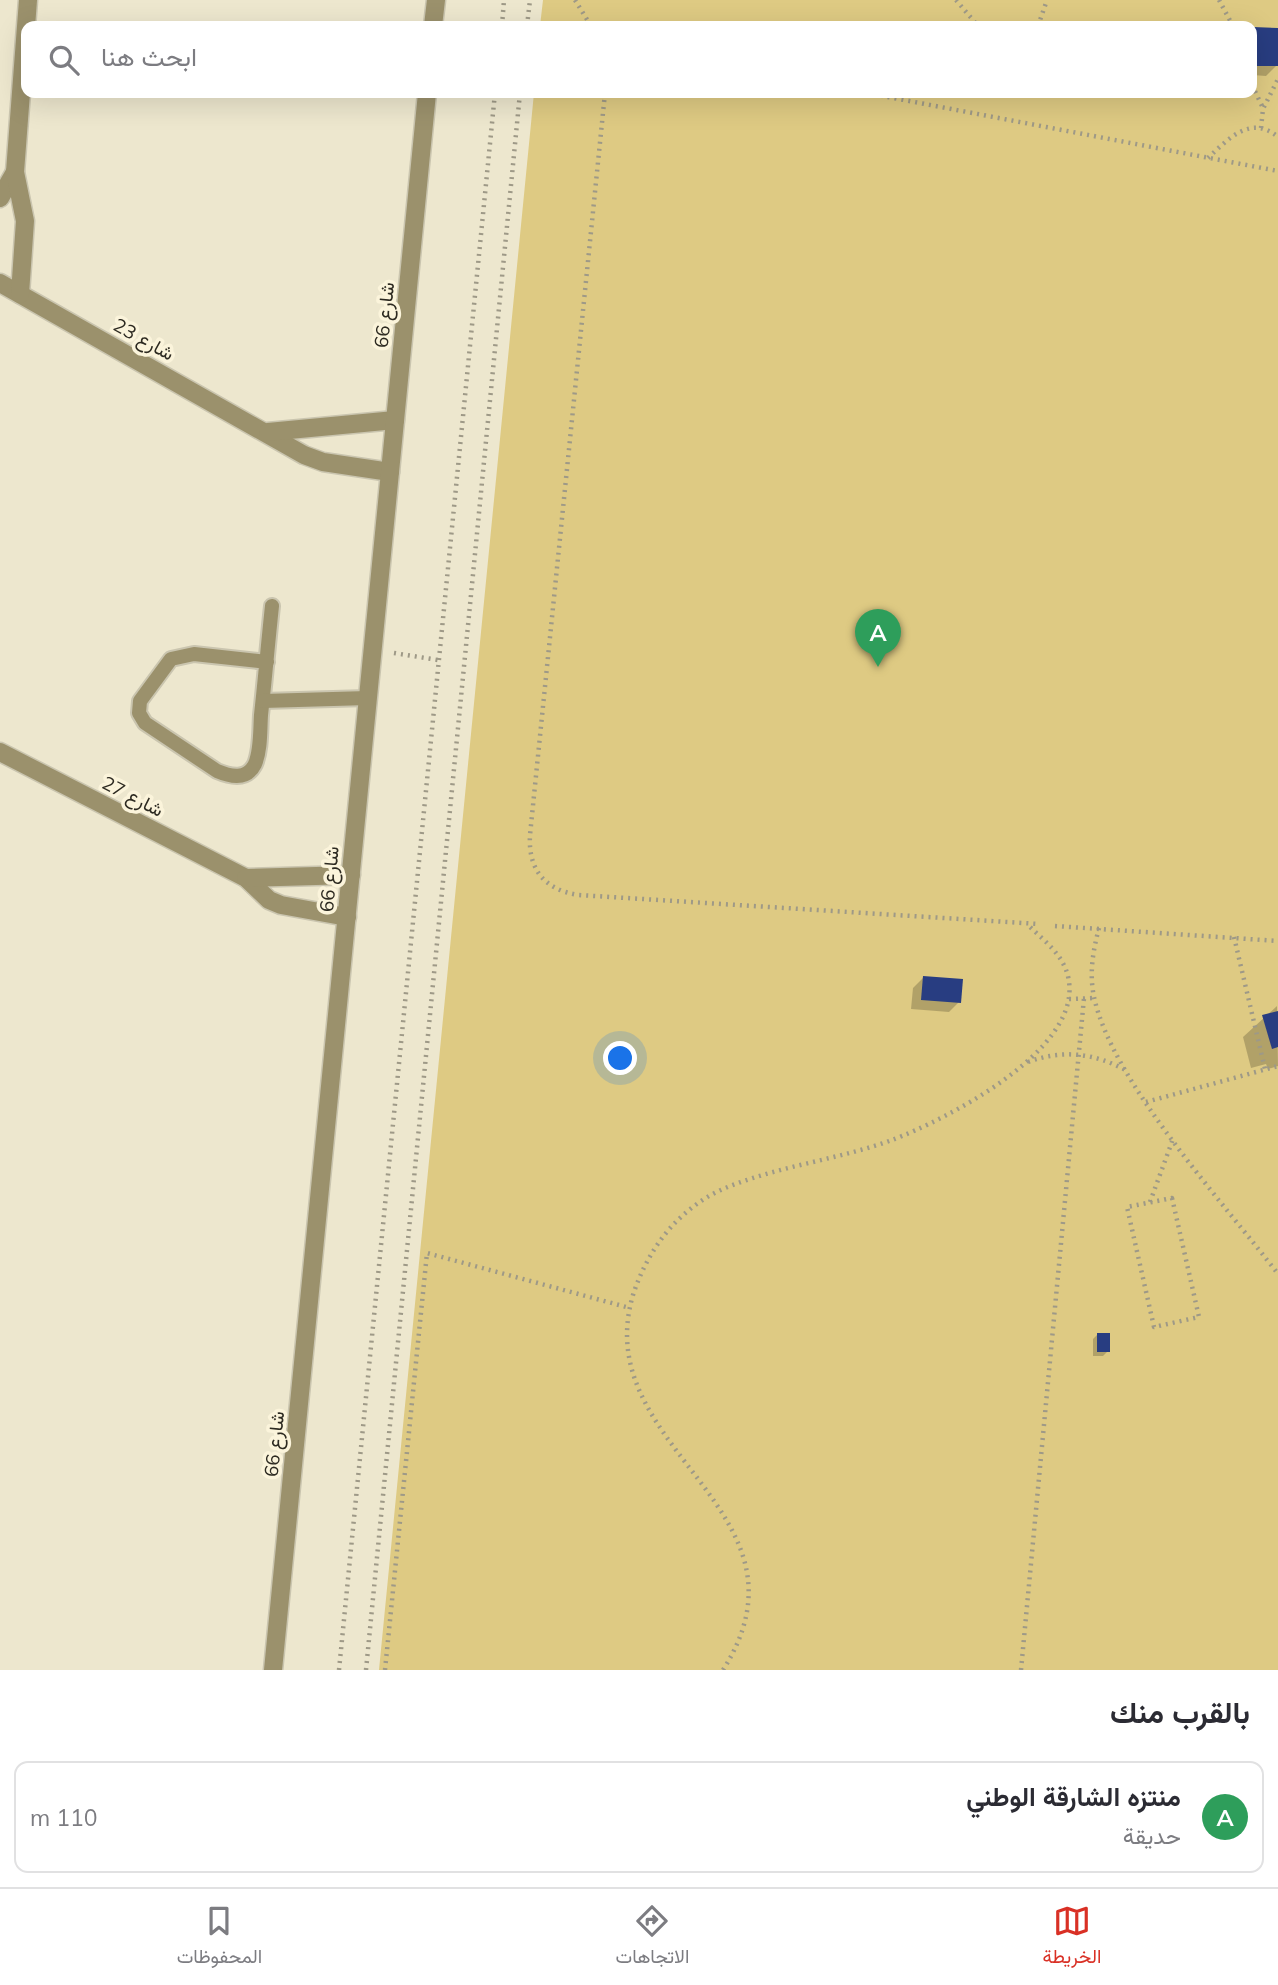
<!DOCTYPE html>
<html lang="ar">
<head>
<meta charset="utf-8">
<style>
  :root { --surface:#fff; --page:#f2f2f3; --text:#2b2b33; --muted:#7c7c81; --line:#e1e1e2; --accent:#d93025 }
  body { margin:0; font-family:Mulish,Vazirmatn,sans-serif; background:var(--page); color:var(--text); direction:rtl }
  .you { position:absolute; left:621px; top:1059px; width:24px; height:24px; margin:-18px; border:5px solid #fff; border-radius:50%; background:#1a73e8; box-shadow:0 0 0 10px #1a73e833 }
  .badge { display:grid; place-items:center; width:46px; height:46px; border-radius:50%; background:var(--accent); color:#fff; font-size:23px; font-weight:700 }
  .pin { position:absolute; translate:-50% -58px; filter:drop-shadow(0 2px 4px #0008) }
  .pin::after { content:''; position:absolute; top:37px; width:24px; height:21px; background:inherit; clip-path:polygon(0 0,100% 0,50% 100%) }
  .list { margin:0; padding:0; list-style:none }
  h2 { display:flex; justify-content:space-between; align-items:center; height:91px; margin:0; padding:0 28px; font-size:30px }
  h2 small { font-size:23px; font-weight:400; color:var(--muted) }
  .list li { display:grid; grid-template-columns:46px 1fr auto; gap:21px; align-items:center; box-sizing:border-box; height:112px; margin:0 14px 14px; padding:0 14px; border:2px solid var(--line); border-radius:14px }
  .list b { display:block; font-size:26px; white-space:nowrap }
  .list p { margin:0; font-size:23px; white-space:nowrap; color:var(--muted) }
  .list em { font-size:23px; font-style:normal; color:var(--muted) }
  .icon { flex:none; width:38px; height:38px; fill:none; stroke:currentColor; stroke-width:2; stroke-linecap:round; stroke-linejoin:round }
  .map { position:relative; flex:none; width:1278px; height:1670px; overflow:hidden; direction:ltr }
  .search { position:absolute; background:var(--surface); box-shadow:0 7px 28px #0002; left:21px; right:21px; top:21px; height:77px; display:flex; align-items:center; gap:18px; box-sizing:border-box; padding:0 24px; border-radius:14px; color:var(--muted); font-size:26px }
  .sheet { height:217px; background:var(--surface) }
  nav { display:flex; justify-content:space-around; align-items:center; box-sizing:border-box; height:98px; border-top:2px solid var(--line); background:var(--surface); font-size:19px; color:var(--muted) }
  nav a { display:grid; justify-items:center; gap:4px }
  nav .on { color:var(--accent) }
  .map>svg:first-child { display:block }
  .green { fill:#deca83 }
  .shadow { fill:#0003 }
  .building { fill:#283d81 }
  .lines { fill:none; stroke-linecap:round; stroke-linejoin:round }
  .service-casing { stroke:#cac5af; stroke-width:18 }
  .minor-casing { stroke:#cac5af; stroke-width:21 }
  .tertiary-casing { stroke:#cac5af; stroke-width:21 }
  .path { stroke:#9e9987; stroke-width:4.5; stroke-dasharray:2 5; stroke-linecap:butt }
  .service { stroke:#9b916c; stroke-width:14 }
  .minor { stroke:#9b916c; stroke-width:18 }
  .tertiary { stroke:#9b916c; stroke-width:18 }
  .labels { text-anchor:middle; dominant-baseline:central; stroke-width:7; stroke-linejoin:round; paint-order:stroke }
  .street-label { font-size:19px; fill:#2d2a21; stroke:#fbf4db }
</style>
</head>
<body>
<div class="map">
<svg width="1278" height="1670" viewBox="0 0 1278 1670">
  <rect width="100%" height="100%" fill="#ede7ce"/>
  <path class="green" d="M543,0H1278V1670H379L534,93H1252V26H540Z"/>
  <g class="shadow">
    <path d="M1254,29L1276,66L1266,76L1252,75Z"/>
    <path d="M923,978L959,1002L949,1012L911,1009L913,988Z"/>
    <path d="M1277,1006L1278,1066L1268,1069L1266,1064L1251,1068L1243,1037Z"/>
    <path d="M1098,1334L1108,1351L1103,1356H1093V1339Z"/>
  </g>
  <g class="building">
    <path d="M1253,27L1278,28V66H1252Z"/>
    <path d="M923,976L963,979L961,1003L921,1000Z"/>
    <path d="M1278,1011V1047L1272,1049L1262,1015Z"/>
    <rect x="1097" y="1333" width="13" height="19"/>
  </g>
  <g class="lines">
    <g class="service-casing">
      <g id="service">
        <path d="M267,662L194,654L171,659L140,701L139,713L145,723L217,771C231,777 247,780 255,764C261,750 260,730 261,715C265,679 268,643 272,606"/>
        <path d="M263,701L368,698"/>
      </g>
    </g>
    <g class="minor-casing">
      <g id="minor">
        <path d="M0,198L15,172"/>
        <path d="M0,283L304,455L323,462L390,472"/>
        <path d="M20,294L25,221L15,172L28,0"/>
        <path d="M268,432L395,420"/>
        <path d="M0,752L246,878L269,900L281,905L347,917"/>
        <path d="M246,878L351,875"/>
      </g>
    </g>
    <g class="tertiary-casing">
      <g id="tertiary">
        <path d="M433,26L436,0"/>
        <path d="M273,1670L427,93"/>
      </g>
    </g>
    <g class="path">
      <path d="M575,0L591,26"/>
      <path d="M956,0L978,26"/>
      <path d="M1219,0L1233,26"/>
      <path d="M502,26L504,0"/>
      <path d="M527,26L530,0"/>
      <path d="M1038,26L1047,0"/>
      <path d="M1252,85L1263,108"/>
      <path d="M605,93L530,835C528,869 544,890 579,895L1039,924"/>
      <path d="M867,93L1278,171"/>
      <path d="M1261,128L1263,109L1278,79"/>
      <path d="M1208,158C1228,139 1251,114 1278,137"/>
      <path d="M394,653L438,660"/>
      <path d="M1055,926L1278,941"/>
      <path d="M1099,928C1093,951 1089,973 1094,997C1112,1082 1224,1203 1278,1274"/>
      <path d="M1234,937L1265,1069"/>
      <path d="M1069,999L1095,998"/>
      <path d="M1028,1062C1063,1049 1095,1053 1127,1071"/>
      <path d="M1146,1102L1278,1066"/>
      <path d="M1172,1198L1199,1317L1154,1327L1127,1207Z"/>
      <path d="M1150,1202L1173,1139"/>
      <path d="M339,1670L495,93"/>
      <path d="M366,1670L520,93"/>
      <path d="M385,1670L427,1253L630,1308"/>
      <path d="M723,1670C825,1509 587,1450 633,1295C641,1270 654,1246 672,1226C686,1211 704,1197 723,1189C777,1166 837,1160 892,1140C945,1120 1079,1052 1069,982C1066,956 1044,941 1027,924"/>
      <path d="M1021,1670L1084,998"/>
    </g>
    <use href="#service" class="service"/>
    <use href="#minor" class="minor"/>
    <use href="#tertiary" class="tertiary"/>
  </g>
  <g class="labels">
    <g class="street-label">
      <text transform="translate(384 315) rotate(-84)">شارع 66</text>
      <text transform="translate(144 339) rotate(29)">شارع 23</text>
      <text transform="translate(133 796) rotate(27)">شارع 27</text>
      <text transform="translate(329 879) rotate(-85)">شارع 66</text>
      <text transform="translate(274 1444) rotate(-84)">شارع 66</text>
    </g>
  </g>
</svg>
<div class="you"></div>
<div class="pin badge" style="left:878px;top:667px;background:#2e9e5b">A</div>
<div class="search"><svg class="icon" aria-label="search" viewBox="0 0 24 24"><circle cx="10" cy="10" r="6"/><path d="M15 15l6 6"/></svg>ابحث هنا</div>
</div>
<section class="sheet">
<h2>بالقرب منك<small></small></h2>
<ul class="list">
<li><span class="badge" style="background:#2e9e5b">A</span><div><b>منتزه الشارقة الوطني</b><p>حديقة</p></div><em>110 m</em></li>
</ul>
</section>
<nav>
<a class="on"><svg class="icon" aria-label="map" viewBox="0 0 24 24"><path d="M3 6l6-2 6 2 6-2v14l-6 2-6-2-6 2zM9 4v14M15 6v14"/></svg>الخريطة</a>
<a><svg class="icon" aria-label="directions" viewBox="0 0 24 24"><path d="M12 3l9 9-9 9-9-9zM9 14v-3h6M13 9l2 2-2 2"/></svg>الاتجاهات</a>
<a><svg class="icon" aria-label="saved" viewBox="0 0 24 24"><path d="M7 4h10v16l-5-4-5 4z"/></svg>المحفوظات</a>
</nav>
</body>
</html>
